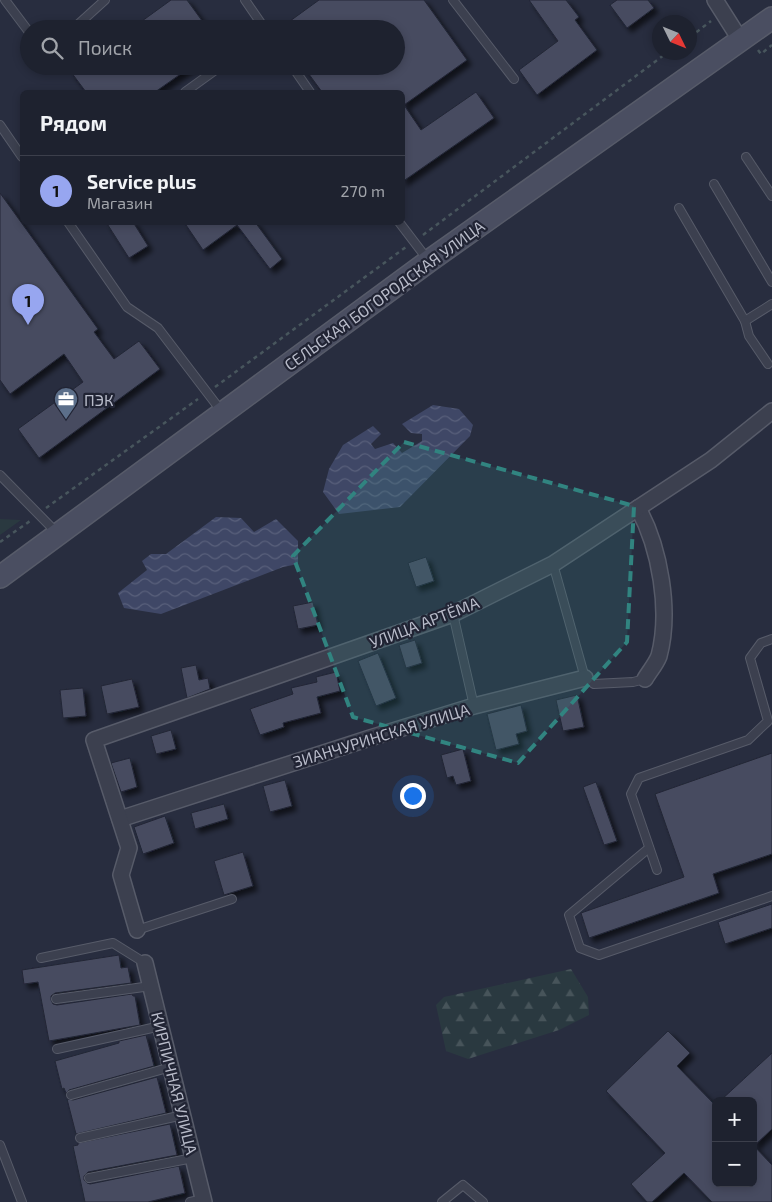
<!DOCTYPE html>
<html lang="ru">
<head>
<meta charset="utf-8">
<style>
  :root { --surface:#1e222f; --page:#262a37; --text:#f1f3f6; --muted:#a1a4aa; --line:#3c3f4b; --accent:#97a6f0 }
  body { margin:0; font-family:"Exo 2",sans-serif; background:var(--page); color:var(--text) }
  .controls { position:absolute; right:15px; bottom:15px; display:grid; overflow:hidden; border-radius:8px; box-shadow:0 2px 8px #0003 }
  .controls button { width:45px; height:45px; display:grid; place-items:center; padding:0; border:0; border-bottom:1px solid var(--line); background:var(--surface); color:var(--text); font:25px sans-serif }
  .compass { position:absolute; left:652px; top:15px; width:45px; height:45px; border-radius:50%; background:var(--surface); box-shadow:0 2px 8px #0003; rotate:133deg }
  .you { position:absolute; left:412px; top:795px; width:18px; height:18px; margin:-12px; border:4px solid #fff; border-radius:50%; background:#1a73e8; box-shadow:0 0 0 8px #1a73e833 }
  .badge { display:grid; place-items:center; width:32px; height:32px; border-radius:50%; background:var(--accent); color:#111; font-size:16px; font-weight:700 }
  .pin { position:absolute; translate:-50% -41px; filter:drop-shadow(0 1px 2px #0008) }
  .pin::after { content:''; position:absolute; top:26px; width:18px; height:15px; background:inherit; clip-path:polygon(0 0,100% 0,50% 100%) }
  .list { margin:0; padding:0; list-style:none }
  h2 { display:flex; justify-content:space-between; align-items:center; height:65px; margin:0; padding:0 20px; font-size:21px }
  h2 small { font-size:16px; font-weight:400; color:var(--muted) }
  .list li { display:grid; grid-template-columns:32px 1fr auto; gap:15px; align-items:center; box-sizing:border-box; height:70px; padding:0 20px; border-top:1px solid var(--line) }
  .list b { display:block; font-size:19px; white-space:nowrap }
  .list p { margin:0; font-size:16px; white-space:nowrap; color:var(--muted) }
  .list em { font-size:16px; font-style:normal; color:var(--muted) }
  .icon { flex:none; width:28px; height:28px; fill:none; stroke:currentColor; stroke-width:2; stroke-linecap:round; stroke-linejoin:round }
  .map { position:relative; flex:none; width:772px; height:1202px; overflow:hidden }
  .search { position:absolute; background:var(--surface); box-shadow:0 2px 8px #0003; left:20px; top:20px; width:385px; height:55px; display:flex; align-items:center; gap:12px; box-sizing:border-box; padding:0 18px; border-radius:28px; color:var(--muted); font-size:19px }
  .panel { position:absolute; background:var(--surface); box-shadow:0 2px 8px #0003; left:20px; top:90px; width:385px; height:135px; border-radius:8px }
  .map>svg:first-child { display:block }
  .grass { fill:#2a3940 }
  .forest { fill:url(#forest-firs) }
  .water { fill:url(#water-waves) }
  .building { fill:#474c60; stroke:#232636; filter:url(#shadow) }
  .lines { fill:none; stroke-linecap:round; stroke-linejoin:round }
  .lane-casing { stroke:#575b69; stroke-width:10 }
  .street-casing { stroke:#575b69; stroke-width:18 }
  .secondary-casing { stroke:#575b69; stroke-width:24 }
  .path { stroke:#48565d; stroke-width:2.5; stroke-dasharray:4 4; stroke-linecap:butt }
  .lane { stroke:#3c404f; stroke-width:8 }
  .street { stroke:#3c404f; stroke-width:15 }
  .secondary { stroke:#4a4e61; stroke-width:21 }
  .marked { fill:#318480; fill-opacity:0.2; stroke:#318480; stroke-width:4; stroke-dasharray:10 6; stroke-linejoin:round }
  .labels { text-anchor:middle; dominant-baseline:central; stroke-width:4.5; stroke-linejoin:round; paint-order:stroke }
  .street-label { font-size:16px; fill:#b8bbc9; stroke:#212434 }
  .poi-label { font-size:16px; fill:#b8bbc9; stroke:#212434; text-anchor:start }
</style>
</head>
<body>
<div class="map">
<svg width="772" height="1202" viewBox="0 0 772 1202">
  <defs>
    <pattern id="forest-firs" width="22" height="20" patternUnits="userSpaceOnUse" patternTransform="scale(1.25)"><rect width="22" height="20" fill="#2a3940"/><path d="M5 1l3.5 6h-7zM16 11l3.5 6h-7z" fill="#47545a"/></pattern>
    <pattern id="water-waves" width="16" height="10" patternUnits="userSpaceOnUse" patternTransform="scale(1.25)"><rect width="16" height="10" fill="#3f4766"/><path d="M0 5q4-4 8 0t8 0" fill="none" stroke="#59607b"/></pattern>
    <filter id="shadow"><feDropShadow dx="4.5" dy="4.5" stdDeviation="2.5" flood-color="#0009"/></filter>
  </defs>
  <rect width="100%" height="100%" fill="#282d3f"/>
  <path class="grass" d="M0,519L21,520L0,535Z"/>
  <path class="forest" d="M571,969L588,997L589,1015L559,1030L468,1059L446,1051L436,1005L444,997Z"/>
  <g class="water">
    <path d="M433,405L459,409L473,425L470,436L400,507L339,514L323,492L329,469L343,445L373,426L381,434L371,444L375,449L393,443L402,453L422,441V434L411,433L402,424Z"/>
    <path d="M216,517L241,518L254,532L276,519L298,541V564L283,567L161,614L124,608L118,593L147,570L142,561L151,554H166Z"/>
  </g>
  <g class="building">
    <path d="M171,0H187L208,29H131Z"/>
    <path d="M319,0H424L467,60L404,105L421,130L476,92L494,118L402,182V92H322L303,66H396V29H279Z"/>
    <path d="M529,0H566L579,17L575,20L597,50L537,95L519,70L558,41Z"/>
    <path d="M617,0H648L654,8L627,28L610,5Z"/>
    <path d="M79,66H192L155,92H86L71,72Z"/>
    <path d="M0,193L98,329L94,332L114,359L139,341L160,369L39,458L18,429L83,382L64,354L10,394L0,380Z"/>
    <path d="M106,222H133L148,246L129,258Z"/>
    <path d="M184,222H255L282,259L270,269L237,225L203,250Z"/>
    <path d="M426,557L434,581L416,587L408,563Z"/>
    <path d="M313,602L318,625L298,629L293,606Z"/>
    <path d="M415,640L422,663L406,668L399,645Z"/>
    <path d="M378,653L396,698L376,706L358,661Z"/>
    <path d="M196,665L199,680L208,678L210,689L187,698L181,668Z"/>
    <path d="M336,672L340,691L317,697L321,713L283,723L284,727L260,735L250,709L293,694L291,688L317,682L316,677Z"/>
    <path d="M132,679L139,707L107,714L101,686Z"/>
    <path d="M83,688L86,716L63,718L60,690Z"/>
    <path d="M577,695L584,727L563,731L556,700Z"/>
    <path d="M521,705L527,731L516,734L519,744L496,750L487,714Z"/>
    <path d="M171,730L176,749L156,754L151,736Z"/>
    <path d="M463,749L471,781L456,785L453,776L447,778L441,755Z"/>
    <path d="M772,753V854L713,874L719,893L589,938L581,913L684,877L655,794Z"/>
    <path d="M130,758L137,787L121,792L111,763Z"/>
    <path d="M285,780L292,806L270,812L263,786Z"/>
    <path d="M596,782L617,841L604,845L583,787Z"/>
    <path d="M224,804L228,819L195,829L191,813Z"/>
    <path d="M165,816L174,843L143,854L134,827Z"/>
    <path d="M243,852L253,886L224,895L214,861Z"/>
    <path d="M772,904V928L725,944L718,922Z"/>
    <path d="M119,955L121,968L128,967L131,983L55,993L51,996V1000L53,1004L57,1005L132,994L133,996H135L140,1025L49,1041L38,982L24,984L22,970Z"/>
    <path d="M668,1031L690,1053L677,1066L716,1106V1183H753V1101H720L772,1053V1129L754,1146L772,1165V1202H712L684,1173L652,1202H647L631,1184L665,1153L606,1091Z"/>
    <path d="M146,1035L154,1066L69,1090L66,1093L64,1088L62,1089L55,1061L119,1043V1041Z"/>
    <path d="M157,1077L166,1113L76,1134L67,1099L73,1100Z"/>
    <path d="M170,1124L177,1155L88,1172L84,1176V1180L87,1183L90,1184L179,1166L185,1193L148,1202H85L73,1146L78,1145V1143Z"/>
  </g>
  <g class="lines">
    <g class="lane-casing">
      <g id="lane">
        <path d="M5,0L29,32"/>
        <path d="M245,0L265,29"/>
        <path d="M453,0L514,79"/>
        <path d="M73,29L105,0"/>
        <path d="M292,66L310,92"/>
        <path d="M185,92L221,66"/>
        <path d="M0,125L22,157"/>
        <path d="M746,157L772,196"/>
        <path d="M714,184L772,282"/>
        <path d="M679,208L745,321L772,304"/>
        <path d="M68,222L127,307L158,328L222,412"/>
        <path d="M399,222L428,260"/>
        <path d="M745,321L749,336L768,364"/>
        <path d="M0,475L57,533"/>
        <path d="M553,564L585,678L594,684L633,682L645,679"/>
        <path d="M453,614L474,706"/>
        <path d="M649,848L569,915L580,948L599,955L772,896"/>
        <path d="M657,870L631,794L639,778L748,740L768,721L750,658L761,643L772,639"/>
        <path d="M137,930L232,899"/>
        <path d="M41,958L113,943L145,963"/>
        <path d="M56,999L151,986"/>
        <path d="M57,1049L161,1026"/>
        <path d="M71,1095L171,1067"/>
        <path d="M80,1138L183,1115"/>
        <path d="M0,1145L22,1202"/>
        <path d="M89,1178L193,1158"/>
        <path d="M190,1202L204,1199"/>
        <path d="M442,1202L463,1185L483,1202"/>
      </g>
    </g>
    <g class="street-casing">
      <g id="street">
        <path d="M715,0L741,41"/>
        <path d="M638,508C660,548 671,611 659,656C656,664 649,672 645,679"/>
        <path d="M120,819L370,738L474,706L585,678"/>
        <path d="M137,930L121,875L129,848L94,740L453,614L553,564L711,460L772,411"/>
        <path d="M145,963L204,1202"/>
      </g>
    </g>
    <g class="secondary-casing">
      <path id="secondary" d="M0,577L429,261L772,18"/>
    </g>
    <g class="path">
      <path d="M690,37L711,21"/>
      <path d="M758,50L761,54L772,45"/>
      <path d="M423,235L668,52"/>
      <path d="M215,387L406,247"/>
      <path d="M46,508L198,399"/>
      <path d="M0,542L30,521"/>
    </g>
    <use href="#lane" class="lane"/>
    <use href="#street" class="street"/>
    <use href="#secondary" class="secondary"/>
  </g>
  <path class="marked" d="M404,442L634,506L627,642L518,763L353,717L293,556Z"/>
  <defs>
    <g id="office-pin" transform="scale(1.25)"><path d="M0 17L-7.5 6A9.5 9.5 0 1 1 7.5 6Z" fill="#5c6f8a" stroke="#212434"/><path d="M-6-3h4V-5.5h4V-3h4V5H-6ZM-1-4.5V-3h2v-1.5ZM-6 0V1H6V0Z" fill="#fff"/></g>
  </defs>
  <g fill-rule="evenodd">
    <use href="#office-pin" x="66" y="399"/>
  </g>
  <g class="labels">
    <g class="street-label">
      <text transform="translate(384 295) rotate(-36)">СЕЛЬСКАЯ БОГОРОДСКАЯ УЛИЦА</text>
      <text transform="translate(424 622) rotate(-21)">УЛИЦА АРТЁМА</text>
      <text transform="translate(381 735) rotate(-17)">ЗИАНЧУРИНСКАЯ УЛИЦА</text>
      <text transform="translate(175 1083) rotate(76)">КИРПИЧНАЯ УЛИЦА</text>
    </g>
    <g class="poi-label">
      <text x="84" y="399">ПЭК</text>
    </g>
  </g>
</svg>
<div class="controls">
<button>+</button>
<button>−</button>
</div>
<svg class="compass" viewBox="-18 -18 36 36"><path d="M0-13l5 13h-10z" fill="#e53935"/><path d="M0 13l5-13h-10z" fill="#a1a4aa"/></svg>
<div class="you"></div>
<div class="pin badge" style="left:28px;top:325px">1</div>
<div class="search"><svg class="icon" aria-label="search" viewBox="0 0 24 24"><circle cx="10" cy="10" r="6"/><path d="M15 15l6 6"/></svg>Поиск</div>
<section class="panel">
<h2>Рядом<small></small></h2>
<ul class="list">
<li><span class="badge">1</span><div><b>Service plus</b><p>Магазин</p></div><em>270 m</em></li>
</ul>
</section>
</div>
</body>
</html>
